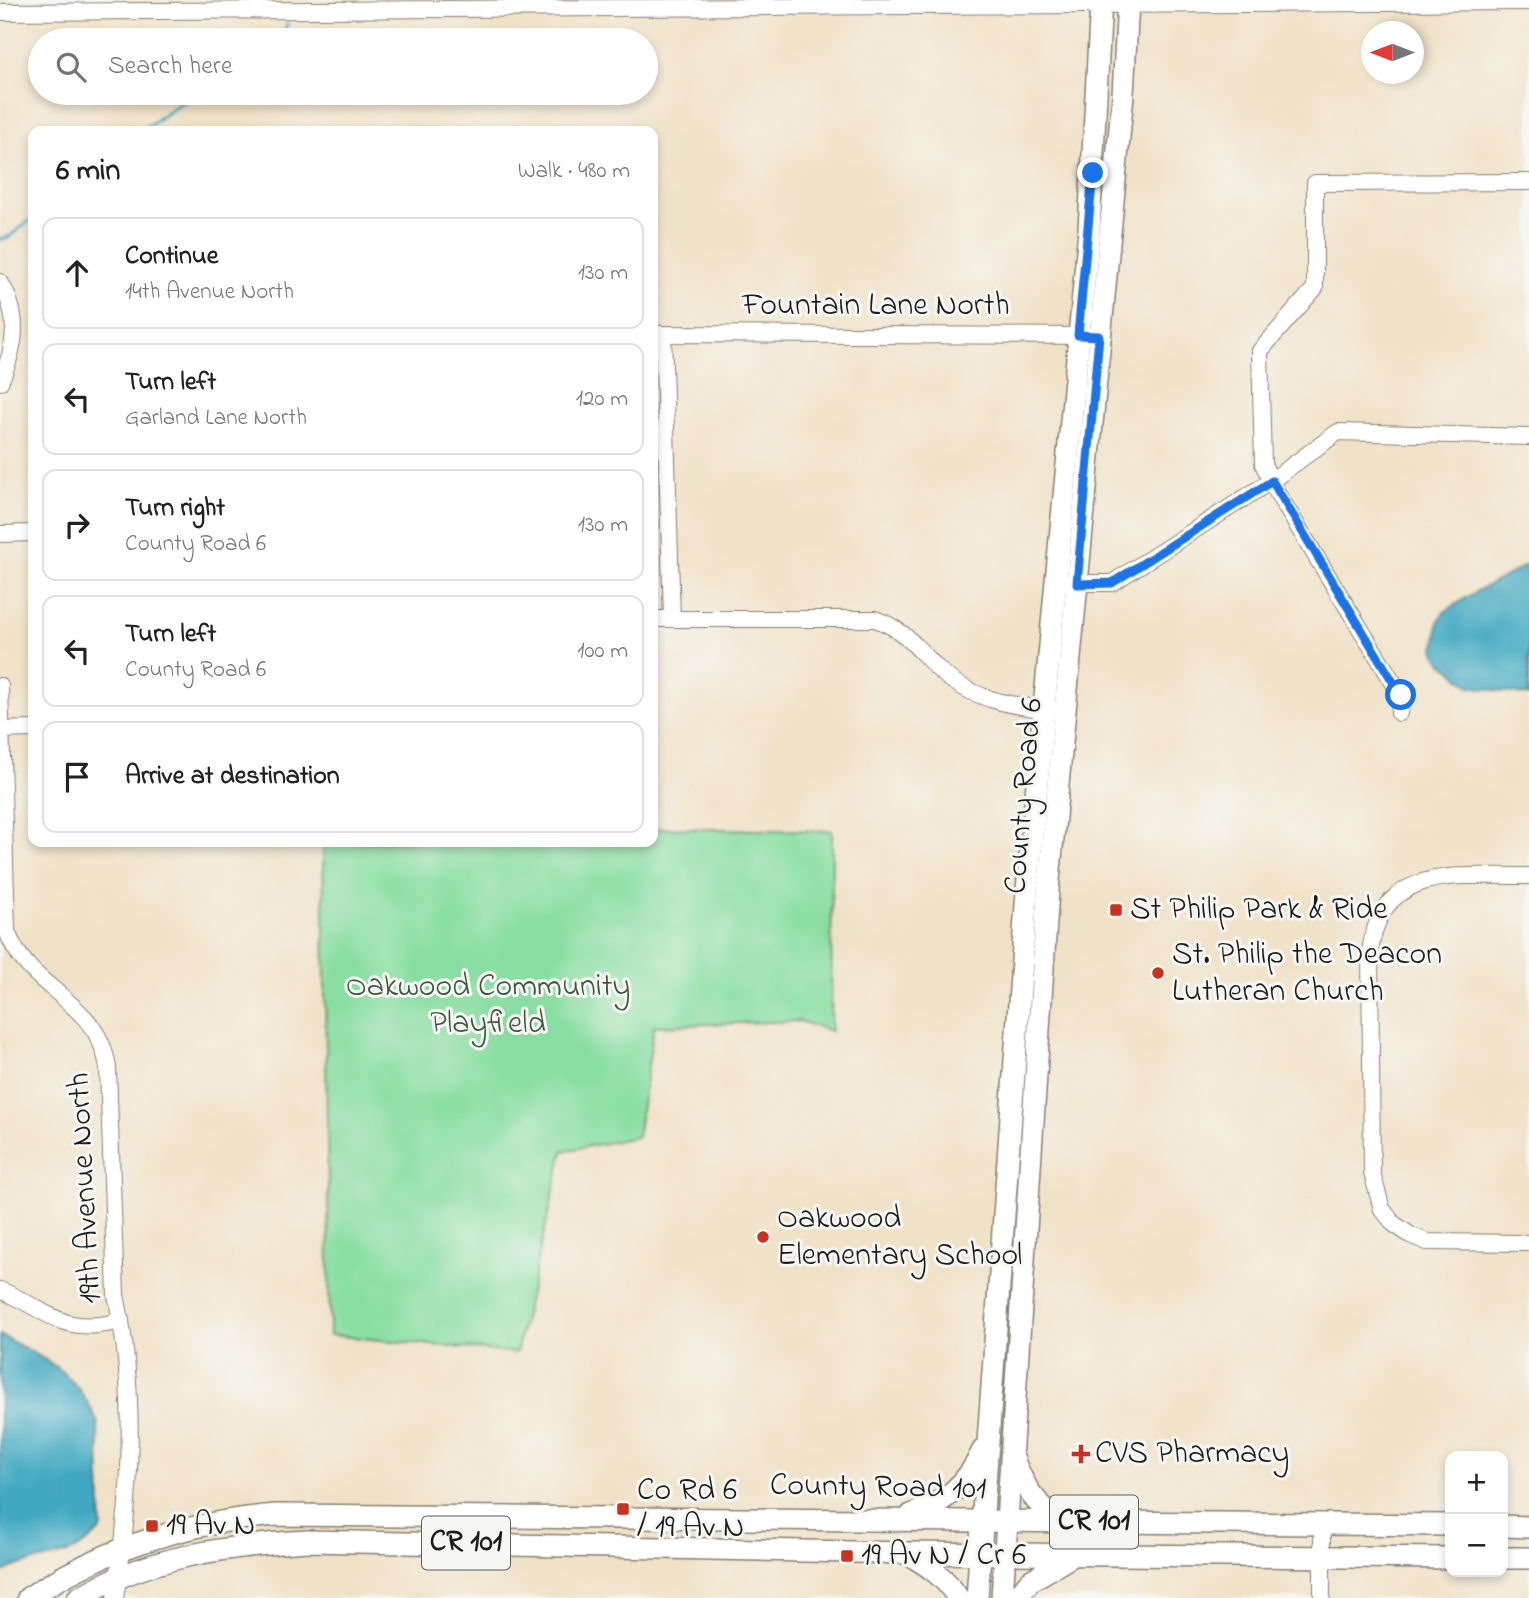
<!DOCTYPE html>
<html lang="en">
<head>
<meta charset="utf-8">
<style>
  :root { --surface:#fff; --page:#f2f2f2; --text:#222; --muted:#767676; --line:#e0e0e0 }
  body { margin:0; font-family:"Indie Flower",sans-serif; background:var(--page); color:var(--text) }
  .controls { position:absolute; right:21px; bottom:21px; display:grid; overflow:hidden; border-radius:14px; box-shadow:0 4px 10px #0003 }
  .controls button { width:63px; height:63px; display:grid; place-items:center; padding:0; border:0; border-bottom:2px solid var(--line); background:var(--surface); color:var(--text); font:35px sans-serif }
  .compass { position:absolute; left:1361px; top:21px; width:63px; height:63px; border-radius:50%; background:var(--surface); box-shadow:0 4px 10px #0003; rotate:270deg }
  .stop { position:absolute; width:21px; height:21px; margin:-16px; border:5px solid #1a73e8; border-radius:50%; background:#fff }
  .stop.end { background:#1a73e8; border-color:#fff; box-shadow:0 2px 7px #0008 }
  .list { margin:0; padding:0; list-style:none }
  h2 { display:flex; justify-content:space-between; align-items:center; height:91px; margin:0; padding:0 28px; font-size:30px }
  h2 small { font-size:23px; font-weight:400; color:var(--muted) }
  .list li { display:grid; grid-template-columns:46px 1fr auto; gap:21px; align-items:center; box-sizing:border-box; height:112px; margin:0 14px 14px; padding:0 14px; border:2px solid var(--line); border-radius:14px }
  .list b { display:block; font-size:26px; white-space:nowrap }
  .list p { margin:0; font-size:23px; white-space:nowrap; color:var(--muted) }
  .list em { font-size:23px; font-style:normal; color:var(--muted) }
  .icon { flex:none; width:38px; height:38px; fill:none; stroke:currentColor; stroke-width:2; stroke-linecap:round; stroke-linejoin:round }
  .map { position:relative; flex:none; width:1529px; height:1598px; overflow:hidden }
  .search { position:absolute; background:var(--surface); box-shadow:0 4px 10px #0003; left:28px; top:28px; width:630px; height:77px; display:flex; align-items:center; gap:18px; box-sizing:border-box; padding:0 24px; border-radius:38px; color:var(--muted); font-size:26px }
  .panel { position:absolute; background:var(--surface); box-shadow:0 4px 10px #0003; left:28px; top:126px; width:630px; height:721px; border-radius:14px }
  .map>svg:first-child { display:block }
  .green { fill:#88dea1; stroke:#527d5e; stroke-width:2 }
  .water { fill:#41a8c1; stroke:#2e626e; stroke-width:2 }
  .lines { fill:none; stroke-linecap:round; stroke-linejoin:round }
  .stream { stroke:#41a8c1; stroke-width:3.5 }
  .minor-casing { stroke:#867f72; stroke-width:18 }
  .major-casing { stroke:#867f72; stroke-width:24 }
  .minor { stroke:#fff; stroke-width:16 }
  .major { stroke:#fff; stroke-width:21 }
  .route { stroke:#1a73e8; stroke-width:9 }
  .poi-dot { fill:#c8321e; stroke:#f6f6f2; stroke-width:2.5 }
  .labels { text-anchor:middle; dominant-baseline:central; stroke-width:6; stroke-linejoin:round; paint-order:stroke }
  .shield { fill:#f6f6f2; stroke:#5d5d5c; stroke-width:2 }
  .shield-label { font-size:30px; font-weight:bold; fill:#1c1c1c }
  .street-label { font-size:32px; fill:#1c1c1c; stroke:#f6f6f2 }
  .poi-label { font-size:32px; fill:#1c1c1c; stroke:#f6f6f2; text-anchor:start }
  .park-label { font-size:32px; fill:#3c5644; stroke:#f6f6f2 }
</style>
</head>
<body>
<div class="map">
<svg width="1529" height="1598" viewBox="0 0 1529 1598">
  <rect width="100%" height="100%" fill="#f6f6f2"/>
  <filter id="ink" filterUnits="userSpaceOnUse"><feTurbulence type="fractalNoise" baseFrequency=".0143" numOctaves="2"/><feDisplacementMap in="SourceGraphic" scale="14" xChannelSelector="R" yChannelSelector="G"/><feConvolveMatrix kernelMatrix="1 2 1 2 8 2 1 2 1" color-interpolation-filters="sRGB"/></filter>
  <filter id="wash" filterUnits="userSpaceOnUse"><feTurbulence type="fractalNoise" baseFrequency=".00686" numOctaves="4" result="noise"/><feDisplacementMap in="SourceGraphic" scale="28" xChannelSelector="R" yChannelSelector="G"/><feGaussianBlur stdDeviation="1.57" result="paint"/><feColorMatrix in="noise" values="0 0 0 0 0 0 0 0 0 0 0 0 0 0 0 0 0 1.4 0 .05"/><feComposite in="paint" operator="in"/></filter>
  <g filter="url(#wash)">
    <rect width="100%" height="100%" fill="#f0e2c7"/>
    <path class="green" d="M653,828L832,831L831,1031L799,1021L654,1026L637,1137L563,1151L516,1353L330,1335L323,842H653Z"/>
    <g class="water">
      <path d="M1529,564V696L1470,686L1440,660L1435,652L1438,622L1443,613L1475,592Z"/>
      <path d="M0,1335C48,1361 76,1370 98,1424L102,1528C71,1566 38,1553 0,1573Z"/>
    </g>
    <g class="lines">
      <g class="stream">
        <path d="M282,40L287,24"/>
        <path d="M141,131L195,93"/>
        <path d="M0,239L9,237L33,218"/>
      </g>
    </g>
  </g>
  <g filter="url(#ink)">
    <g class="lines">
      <g class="minor-casing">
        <g id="minor">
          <path d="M0,12L1529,2"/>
          <path d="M0,282C21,316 16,347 0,382"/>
          <path d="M653,334L1090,336"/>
          <path d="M663,334L672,619"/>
          <path d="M0,534L33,533"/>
          <path d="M1066,583H1112L1271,481L1338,432L1529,437"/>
          <path d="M653,619H875C904,629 917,648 938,669C969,699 1014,707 1055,710"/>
          <path d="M0,686L7,931C28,992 99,999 108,1068L116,1295C137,1394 132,1498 115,1598"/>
          <path d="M1399,713L1401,695L1279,496L1263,464L1260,351L1315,288V183L1529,182"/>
          <path d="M1,730L33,729"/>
          <path d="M1529,876C1460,877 1381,862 1370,952L1372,1173L1382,1209L1394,1224L1410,1235L1427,1242L1529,1243"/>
          <path d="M0,1290C51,1311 60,1336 121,1321"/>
          <path d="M1322,1598V1524"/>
        </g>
      </g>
      <g class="major-casing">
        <g id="major">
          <path d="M1013,1458C1024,1487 1035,1506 1063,1521"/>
          <path d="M911,1515C947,1501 967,1485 983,1450"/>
          <path d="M1503,1526L1529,1527"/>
          <path d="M908,1554C929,1566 945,1577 958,1598"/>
          <path d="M1503,1558H1529"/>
          <path d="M28,1598C103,1548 187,1522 277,1515L1450,1525"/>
          <path d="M78,1598C148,1556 227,1546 307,1541L906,1553L1450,1558"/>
          <path d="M977,1598L1027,890L1089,230L1101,0"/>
          <path d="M1002,1598L1048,891L1123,95L1128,0"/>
          <path d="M1016,1598L1030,1581L1072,1556"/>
        </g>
      </g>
      <use href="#minor" class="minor"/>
      <use href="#major" class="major"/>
    </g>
  </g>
  <g class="lines" filter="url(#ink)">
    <path class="route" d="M1093,173L1078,335L1099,336L1077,584L1112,583L1272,481L1401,695"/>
  </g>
  <g class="poi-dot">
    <rect x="1109" y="903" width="14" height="14" rx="3.5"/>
    <circle cx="1158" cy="973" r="7"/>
    <circle cx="763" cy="1237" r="7"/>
    <path d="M1077.5 1443.5h7v7h7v7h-7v7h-7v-7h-7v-7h7z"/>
    <rect x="616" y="1502" width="14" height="14" rx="3.5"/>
    <rect x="145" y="1519" width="14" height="14" rx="3.5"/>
    <rect x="840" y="1549" width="14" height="14" rx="3.5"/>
  </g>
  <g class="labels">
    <g class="shield">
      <rect x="1050" y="1495.5" width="88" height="53" rx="5"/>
      <rect x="422" y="1516.5" width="88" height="53" rx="5"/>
    </g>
    <g class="shield-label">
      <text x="1094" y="1522">CR 101</text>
      <text x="466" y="1543">CR 101</text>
    </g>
    <g class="street-label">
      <text x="876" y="306">Fountain Lane North</text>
      <text transform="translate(1025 796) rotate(-85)">County Road 6</text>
      <text transform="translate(86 1188) rotate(-93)">19th Avenue North</text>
      <text transform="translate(878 1488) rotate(1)">County Road 101</text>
    </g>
    <g class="poi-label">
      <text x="1130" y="910">St Philip Park &amp; Ride</text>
      <text x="1172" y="955">St. Philip the Deacon<tspan x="1172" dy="37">Lutheran Church</tspan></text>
      <text x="777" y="1219">Oakwood<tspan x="777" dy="37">Elementary School</tspan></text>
      <text x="1095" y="1454">CVS Pharmacy</text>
      <text x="637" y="1491">Co Rd 6<tspan x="637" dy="37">/ 19 Av N</tspan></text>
      <text x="166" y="1526">19 Av N</text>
      <text x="861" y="1556">19 Av N / Cr 6</text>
    </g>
    <g class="park-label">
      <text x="488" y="987">Oakwood Community<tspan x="488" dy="37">Playfield</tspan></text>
    </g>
  </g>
</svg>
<div class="controls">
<button>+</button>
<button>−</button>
</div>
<svg class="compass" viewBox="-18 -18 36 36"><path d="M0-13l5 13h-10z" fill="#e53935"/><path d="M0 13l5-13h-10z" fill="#767676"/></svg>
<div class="stop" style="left:1401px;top:695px"></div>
<div class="stop end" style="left:1093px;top:173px"></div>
<div class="search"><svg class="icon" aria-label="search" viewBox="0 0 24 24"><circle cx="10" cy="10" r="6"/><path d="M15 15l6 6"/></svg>Search here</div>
<section class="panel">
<h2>6 min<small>Walk · 480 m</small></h2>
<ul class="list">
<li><svg class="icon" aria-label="ahead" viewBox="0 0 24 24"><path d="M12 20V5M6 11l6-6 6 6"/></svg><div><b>Continue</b><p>14th Avenue North</p></div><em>130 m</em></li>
<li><svg class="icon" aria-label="left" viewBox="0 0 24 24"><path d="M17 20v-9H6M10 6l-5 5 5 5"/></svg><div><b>Turn left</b><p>Garland Lane North</p></div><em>120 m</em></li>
<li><svg class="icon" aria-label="right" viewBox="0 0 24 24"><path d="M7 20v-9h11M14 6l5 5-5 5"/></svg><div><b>Turn right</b><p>County Road 6</p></div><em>130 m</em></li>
<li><svg class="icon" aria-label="left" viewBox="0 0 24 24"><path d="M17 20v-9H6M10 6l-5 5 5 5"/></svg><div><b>Turn left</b><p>County Road 6</p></div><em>100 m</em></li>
<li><svg class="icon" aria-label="arrive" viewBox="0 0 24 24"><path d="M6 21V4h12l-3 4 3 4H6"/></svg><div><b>Arrive at destination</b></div></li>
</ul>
</section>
</div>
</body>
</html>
